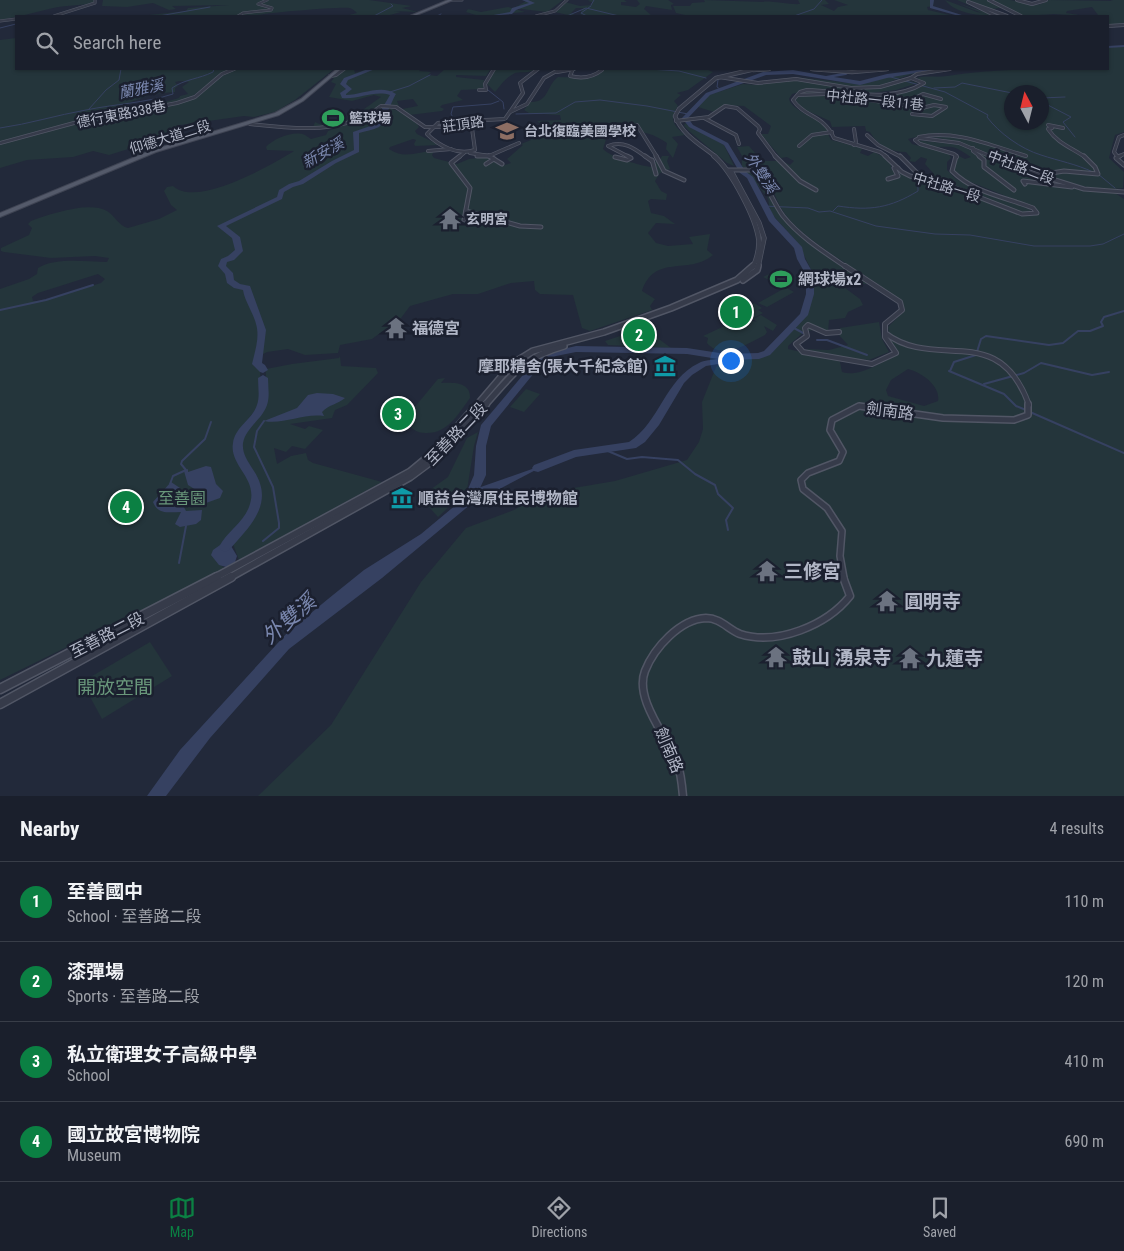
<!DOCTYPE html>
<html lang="en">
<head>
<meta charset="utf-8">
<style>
  :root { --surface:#1a1f2c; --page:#272c38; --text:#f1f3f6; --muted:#9fa2a9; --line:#383d48; --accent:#0b8043 }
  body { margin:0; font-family:"Roboto Condensed","Noto Sans TC",sans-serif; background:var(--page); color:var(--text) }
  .compass { position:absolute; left:1004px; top:85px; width:45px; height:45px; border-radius:50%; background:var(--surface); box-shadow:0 1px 4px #0004; rotate:353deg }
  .you { position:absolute; left:730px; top:360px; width:18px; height:18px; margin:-12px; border:4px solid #fff; border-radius:50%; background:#1a73e8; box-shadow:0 0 0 8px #1a73e833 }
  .badge { display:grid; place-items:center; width:32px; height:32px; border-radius:50%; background:var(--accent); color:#fff; font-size:16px; font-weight:700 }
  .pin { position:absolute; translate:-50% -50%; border:2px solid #fff; box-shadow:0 1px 5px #0006 }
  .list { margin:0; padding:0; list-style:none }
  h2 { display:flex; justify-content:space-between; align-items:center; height:65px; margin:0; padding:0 20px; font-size:21px }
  h2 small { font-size:16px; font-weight:400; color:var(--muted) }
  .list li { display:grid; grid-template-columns:32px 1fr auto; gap:15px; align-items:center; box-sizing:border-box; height:80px; padding:0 20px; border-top:1px solid var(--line) }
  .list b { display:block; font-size:19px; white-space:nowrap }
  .list p { margin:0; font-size:16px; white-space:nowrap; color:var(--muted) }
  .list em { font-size:16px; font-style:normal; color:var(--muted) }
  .icon { flex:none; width:28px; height:28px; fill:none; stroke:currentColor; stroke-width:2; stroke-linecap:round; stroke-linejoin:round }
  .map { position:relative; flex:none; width:1124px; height:796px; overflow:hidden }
  .search { position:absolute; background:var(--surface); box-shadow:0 1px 4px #0004; left:15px; right:15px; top:15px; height:55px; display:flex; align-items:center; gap:12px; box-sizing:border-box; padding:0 18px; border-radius:0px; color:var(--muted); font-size:19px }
  .sheet { height:385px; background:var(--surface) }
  nav { display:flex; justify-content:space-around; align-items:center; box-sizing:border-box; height:70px; border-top:1px solid var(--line); background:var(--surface); font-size:14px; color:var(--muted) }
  nav a { display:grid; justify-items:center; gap:2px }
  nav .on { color:var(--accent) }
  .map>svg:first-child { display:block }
  .green { fill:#24353b; fill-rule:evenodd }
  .water { fill:#364161 }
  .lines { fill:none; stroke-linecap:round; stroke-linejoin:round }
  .stream-far1 { stroke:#364161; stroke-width:1 }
  .stream { stroke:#364161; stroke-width:2 }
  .river { fill:#364161; fill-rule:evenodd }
  .minor-far5-casing { stroke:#515665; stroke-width:3 }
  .minor-far4-casing { stroke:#515665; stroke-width:4 }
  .minor-far3-casing { stroke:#515665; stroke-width:5 }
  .minor-far2-casing { stroke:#515665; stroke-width:6 }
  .minor-far1-casing { stroke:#515665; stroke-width:8 }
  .minor-casing { stroke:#515665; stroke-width:9 }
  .tertiary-far5-casing { stroke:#515665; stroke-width:4 }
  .tertiary-far4-casing { stroke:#515665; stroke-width:4.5 }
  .tertiary-far3-casing { stroke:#515665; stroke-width:5.5 }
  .tertiary-far2-casing { stroke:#515665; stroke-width:8 }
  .tertiary-far1-casing { stroke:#515665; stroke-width:9 }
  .tertiary-casing { stroke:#515665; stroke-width:11 }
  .primary-casing { stroke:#3f4453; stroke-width:2 }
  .minor-far5 { stroke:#363b4a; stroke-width:2 }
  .minor-far4 { stroke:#363b4a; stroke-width:2.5 }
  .minor-far3 { stroke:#363b4a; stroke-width:3 }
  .minor-far2 { stroke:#363b4a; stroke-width:4 }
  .minor-far1 { stroke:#363b4a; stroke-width:5 }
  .minor { stroke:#363b4a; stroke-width:6 }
  .tertiary-far5 { stroke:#363b4a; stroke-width:2.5 }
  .tertiary-far4 { stroke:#363b4a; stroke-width:3 }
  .tertiary-far3 { stroke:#363b4a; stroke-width:4 }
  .tertiary-far2 { stroke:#363b4a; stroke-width:5 }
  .tertiary-far1 { stroke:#363b4a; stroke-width:6 }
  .tertiary { stroke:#363b4a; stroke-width:8 }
  .primary { fill:#545a6a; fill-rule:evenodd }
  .labels { text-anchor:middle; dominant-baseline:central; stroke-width:5; stroke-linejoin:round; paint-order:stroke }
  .far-street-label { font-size:14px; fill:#b1b6c6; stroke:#1b202f }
  .far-poi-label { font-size:14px; font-weight:bold; fill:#b1b6c6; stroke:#1b202f; text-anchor:start }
  .far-water-label { font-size:15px; font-style:italic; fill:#7a87ae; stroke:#1b202f }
  .poi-label { font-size:16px; font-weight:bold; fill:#b1b6c6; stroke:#1b202f; text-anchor:start }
  .street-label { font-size:16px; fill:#b1b6c6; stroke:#1b202f }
  .park-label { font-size:16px; fill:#69977b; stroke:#1b202f }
  .near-poi-label { font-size:19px; font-weight:bold; fill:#b1b6c6; stroke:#1b202f; text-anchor:start }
  .near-park-label { font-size:19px; fill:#69977b; stroke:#1b202f }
  .near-water-label { font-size:21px; font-style:italic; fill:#7a87ae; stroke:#1b202f }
</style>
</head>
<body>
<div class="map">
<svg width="1124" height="796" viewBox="0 0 1124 796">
  <rect width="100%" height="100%" fill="#22293a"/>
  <g class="green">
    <path d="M0,0H93L95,2C79,7 67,4 49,9C32,13 18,17 0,20Z"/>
    <path d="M103,0H369L412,6L402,8L418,12L394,11L401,12L386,16H345L357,13C355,11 353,9 350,8C345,6 260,13 253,16H140L186,11L188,8L229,5L172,6L176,9L169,10L153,3L127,7L102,6Z"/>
    <path d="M528,0H563L547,12L514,8Z"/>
    <path d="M590,0H624L627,2H621V5L636,7L640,4L637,0H668L674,4L671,5L672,10L646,6L644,9L652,16H677H586L580,14L583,8H576L571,13L574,14L572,16L555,12L565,2L580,6L591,5L592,2L588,1Z"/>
    <path d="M704,0L763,2C768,0 790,5 800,4L798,0H825L829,4L821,5L834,11L838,7L848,5L834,0H934L933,6L927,7L928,10L954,16H680L685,15L676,13L673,6H690L692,3L705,2Z"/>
    <path d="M945,0L977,12L982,13L957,3L991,14L983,9L988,8L971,1H965L984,11L957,0C974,0 993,0 1010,0C1024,2 1035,10 1049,0L1113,1L1110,0H1124V23L1108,25V16L1098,15L1092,7L1067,11L1066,13L1085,16L1054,14L1024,16L1005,7L993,9L1005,16C987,16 957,16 945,0Z"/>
    <path d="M508,7L525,12L502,14L506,16H479L466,12L468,9L481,12Z"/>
    <path d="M16,38V69H233L221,74L190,98L125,113L124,110L115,112V114L0,142V40ZM180,81L189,82L182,87L188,94L180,96L179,98L141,109L110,110L152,94L175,92V88L178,86L175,82Z"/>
    <path d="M1124,46V132L1115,135L1109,158L1124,172L1123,188C1085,193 1054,177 1019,165L1015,166C988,154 938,129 908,139L912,144L949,154L951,158L947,162V170L956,179L1028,208L1032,212L1023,213L985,197L926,180L922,177L933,173L925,164L927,159L921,157L915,162L909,161L911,158L906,152C890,152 878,146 870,132L866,131L865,126L832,127L830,121L799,107L795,98L807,90L792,94L789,99C791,110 818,119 828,127L827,132L831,140L858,147L862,149L860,153L868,156L874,152L891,161V169C921,181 952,188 983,199C996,203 1008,212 1022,215C1028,216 1035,216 1040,213L1035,208L961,178L953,171L957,155L965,159L971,157C966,154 958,148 952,147C939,146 927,150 916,140L961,145L1020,170L1094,191L1115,193L1124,199V796H258L331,725L421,582L466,528L514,510L544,493L615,481L687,460L699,442L703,429L702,402L716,367L726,360L758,358L772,352L806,316L813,296L810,267L797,242L770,212L768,198L750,176L742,171L753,172C765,185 771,200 781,214C801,243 840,263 869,284H851L845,288L860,299L863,305L848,312L845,318L829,320L828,332L822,334L813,330L804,332L788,346V349L837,360L840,362L842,372C859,378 881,362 897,355L898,351L890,340L888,327L905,310L902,301C871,277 807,244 785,214C771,195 772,167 742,167V156L737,147L749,146L762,161H782L790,165L794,161L787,157L781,158L761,134H768L771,126L744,106L725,105L714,112L698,107L709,95L743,84L758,85L790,80L850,88H879L905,80L918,83L896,90L861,94C877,95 916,95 926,83L917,78C926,75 937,78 947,76C1001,68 1053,69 1108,69V48ZM1012,92H1042V122H1012ZM908,369C921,372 941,386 938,401L924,406L888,396L886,390L891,380Z"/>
    <path d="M237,69H334L295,100L275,112L254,117L244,116L180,125L169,132L174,135L140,142L138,146L109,155L93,151L73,157L27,160L0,168V143L68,126L172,105L196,97L224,74Z"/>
    <path d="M345,69H354L355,73L367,69H421L419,71L431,72L428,75L437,76L445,69L490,70L486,76L456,75V77L484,80L483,89L461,90L457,96L463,100L442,105L440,107L444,109L442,111L409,115L402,109L418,106L413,99L397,101L399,106H378L367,115L339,125L313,127L315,122C337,134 363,109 381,97L374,95L352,101L329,97L336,84L331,82L334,78H331Z"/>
    <path d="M495,69H535C528,74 523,71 515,73C505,78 501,85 495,92L487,84Z"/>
    <path d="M602,69H706L713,72L688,90L677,93L681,95L674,101L678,106C669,119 673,125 685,135L672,137L678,144L673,158L666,149L667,143C648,129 629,130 608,133L603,149C609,156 645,168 655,167L653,162L659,161L662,156H669L667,161L670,169L660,173L655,181L661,191L667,194L666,200L651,199L648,201L651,213L664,216L675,224L656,223L648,233L656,243L668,246L693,244L689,237L710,234L707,250L713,255C688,276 655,253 642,291L655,299L650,306L652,310L590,331L582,328L573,295L540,294L535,290L534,281L511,283L478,294H453L410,306L401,318L372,339L340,345L338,353L305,355L288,349L267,352L254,359L255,367L260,369L261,398L258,407L243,425L235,440L255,497L249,516L212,555L225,569L0,680V289L29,279L37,274L38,268C57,257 85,262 107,262L109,258L95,256L51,258L4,252L1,251V248L29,235L32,228L28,224L31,221C51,214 88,201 107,211C115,216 119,226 128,228L159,219L177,210L171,205L164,191L167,187L173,186C196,208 270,166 294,151L267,150L266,147C273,139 294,130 305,135C307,136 309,138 311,139L326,135L328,131L368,117L381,107C396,108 406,114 417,124L419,127L415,131L417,134L439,145L415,146L414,144L416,140L413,139L390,147L389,149C404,160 419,151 434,151L432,155L434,158L457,164L469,159L487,157L502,166L511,163L507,159L523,145L521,144L531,140L533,133L542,125L537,121L561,120L560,115H557L529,113L524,110L530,102C549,103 546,86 558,77L587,78L597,76L603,70ZM98,274L105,279L101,283L43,301H33L32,297L38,293Z"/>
    <path d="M937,69H945L912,74L875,87L844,86L795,77L859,84L893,75Z"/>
    <path d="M685,123L724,145L734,166L727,163L689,131L684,126Z"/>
    <path d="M779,269L794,276L795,281L785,287L794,292L767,307L758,303L785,288L763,277Z"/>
    <path d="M739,303L748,306L754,303L762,308L758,310L763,313L750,320L757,322L753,319L761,315L777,325L773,331L764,326L767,332L765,335C749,343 722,361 707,343L708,338L703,336L746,316L738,319L724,310Z"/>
    <path d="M879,322L882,339L889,352L869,360L834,357L806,349L829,350L848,345L839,335L840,328Z"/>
    <path d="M644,328L671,348L608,345L605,341Z"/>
    <path d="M340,356L341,366L376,368L378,373L347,405L335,410L332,418L290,424L305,429L309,426L323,430L305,449L292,446L286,452L274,448L277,464L291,456L306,453L308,460L313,463L382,482L239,560L233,544C257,516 273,504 251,467C246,460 241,452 241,443C241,427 258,420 264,408C269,397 265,381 266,369L292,364L339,358Z"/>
    <path d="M445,378L441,383C453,382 471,382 470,398C458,414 448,434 425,433C418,433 413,430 408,424L405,428L399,426L438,379Z"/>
    <path d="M526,389L540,394L524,412L510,407Z"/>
    <path d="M478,432L474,446L467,490L438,517L420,497L448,477L467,438Z"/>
    <path d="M150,642L172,676L102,719L82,682Z"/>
  </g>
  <g class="water">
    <path d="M317,393L333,394L345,398C338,404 328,405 322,412L324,416C303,413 283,425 264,421L297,408L308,395Z"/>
    <path d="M549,463L471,504L382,578L289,649L210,738L166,796H147L180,750L287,633L328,599L364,570L421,534L475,489Z"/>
    <path d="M206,466L211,467L216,484L223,491L220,498L206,503L197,497L200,494L198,492L195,493L196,490L188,485L184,471L188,469V472Z"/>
    <path d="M171,482L180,488V499L186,511L202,510L201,520L196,524L180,527L175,524L181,512C169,512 158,515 153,502Z"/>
    <path d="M230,538L234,539L231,546L237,556L235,562L226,567L219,565L211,555L213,550Z"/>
  </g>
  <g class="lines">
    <g class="stream-far1">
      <path d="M591,5L594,0"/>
      <path d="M159,16L210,7"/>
      <path d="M374,16L393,6L391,4"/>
      <path d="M437,16L441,14"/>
      <path d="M567,16L586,8L619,16"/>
      <path d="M587,16L581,13L591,6"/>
      <path d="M794,16L814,9L822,0"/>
      <path d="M0,28L16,24"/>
      <path d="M649,69L679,71L706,78"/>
      <path d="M887,76L945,92L988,115L987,117C999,133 1021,149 1041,155C1059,161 1076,164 1093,172"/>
      <path d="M718,80L717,87L720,89"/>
      <path d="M934,88L955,87L962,83L1012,93"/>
      <path d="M488,90L503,102L504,109"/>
      <path d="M390,92L409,86L430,75"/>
      <path d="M1042,98L1065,97"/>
      <path d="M1042,102L1071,117L1063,122L1075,137"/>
      <path d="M89,109L106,90L119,80L121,69"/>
      <path d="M516,114L556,113L575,102L600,100L647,106L688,114"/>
      <path d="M454,119L451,114L453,107L491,104L499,101"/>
      <path d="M0,128C29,124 57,115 86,110C115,104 145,103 173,94L172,88C185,79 199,79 213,72L214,69"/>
      <path d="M1098,174L1115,188"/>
      <path d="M763,206L808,208L819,212L830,211L876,226L935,234L970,235L1034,246H1090L1103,244L1124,234"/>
      <path d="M833,211L838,206C870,211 890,208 918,191V183"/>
    </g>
    <g class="stream">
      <path d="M0,310L46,300L93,285"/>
      <path d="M792,327L805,334"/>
      <path d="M817,340H827L867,355"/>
      <path d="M949,371L1004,394L1016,406L1026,410"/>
      <path d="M950,371L954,362L976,355L981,339L986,336L1049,345L1063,343L1078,331H1090L1103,326L1101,322L1104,317L1124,311"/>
      <path d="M984,384L1024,373L1041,363L1092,375L1109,372"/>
      <path d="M1030,412L1124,453"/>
      <path d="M603,449L627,459L642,457L678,460L695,474L715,485L718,494L733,508L726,520L728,530"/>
      <path d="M170,484L173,476L186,470L181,464L182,461L205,439L211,422"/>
      <path d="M263,541L279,528V523L273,487L254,447L257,431L264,421"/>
      <path d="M179,563L186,526"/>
    </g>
    <g class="river">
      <path d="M522,0H528L535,3L516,10L512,14L488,16L510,12L512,8L529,3Z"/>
      <path d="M930,0H934L933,6L965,16H959L930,8Z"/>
      <path d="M1124,45V47L1108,48V46Z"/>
      <path d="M368,69H375L348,80L346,84L352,89L346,94V95C362,95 381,84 396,94C392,100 383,125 379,127C373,130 365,131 359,133V152L336,163L303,184L293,187L284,192L282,199L226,226L240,237L243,251L234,260L227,262L226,266L233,273L234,280L240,284L250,286L266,330L262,363L265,365L268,370L263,373L260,372L252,364C255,351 260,337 256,324C253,312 245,302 243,290L234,288L227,283L225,274L218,266L221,259L228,256L235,250L232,238L217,226L277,197L279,190L289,184L299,181L332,161L354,150L353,132L376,124L379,120L380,112L390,95C374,90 358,100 342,98L340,93L346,89L340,84L344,78Z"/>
      <path d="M849,69H855L846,75L834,77L860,81L887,74L926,69H938L887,78L860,85L793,74L766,75L710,95L688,118L693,125L728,143L745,171L753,177L775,218L802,247L805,259L814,275V294L808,315L770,355L759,359L728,360L724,363L706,366L692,375L684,383L659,425L645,442L636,448L576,457L538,472L534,471L532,468L534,465L574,450L629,442C660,422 665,379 699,363C704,360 712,360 718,359L687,354L576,352L556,356L539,367L491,426L486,446V475L475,499H467L465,496L474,475L476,446L481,425L533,363L550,352L576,346L687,348L726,354L758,353L764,351L800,314L806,294V275L797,259L794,248L769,221L747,178L740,173L724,145L689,127L682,118L706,93L763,72L793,70L826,76L842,73Z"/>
      <path d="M263,375L268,378C268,387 270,396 267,405C262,420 246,427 243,443C242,453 247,460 252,468C276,502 252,524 229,550L225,552L221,550L219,547C227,531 245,522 250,504C258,478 229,466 233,443C235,427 252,420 257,405C260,396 258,387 258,378Z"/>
    </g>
    <g class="minor-far5-casing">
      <g id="minor-far5">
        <path d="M451,0H462"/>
        <path d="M54,16L95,3V0"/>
        <path d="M238,16L243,13L271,10L272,8L258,4L267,0"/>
        <path d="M536,16L555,11L567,0"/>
        <path d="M0,21L16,19"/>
        <path d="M232,70L234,69"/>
        <path d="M558,70L560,69"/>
        <path d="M569,70L574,69"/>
        <path d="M944,70L950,69"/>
      </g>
    </g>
    <g class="minor-far4-casing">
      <g id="minor-far4">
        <path d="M573,69L570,76C582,79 592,78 602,70"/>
        <path d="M557,72L574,69"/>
        <path d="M330,76L336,75L344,69"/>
        <path d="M719,77L758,83L796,79L851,88L880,87L911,78L924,83C890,104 845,91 807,90L800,92L793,100C805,118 823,114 834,138L880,152L887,157"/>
        <path d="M911,78L917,74L950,69"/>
        <path d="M479,90H486L485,84L494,69"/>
        <path d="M798,95L825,94"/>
        <path d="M850,97L922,108L934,105L946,107L932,116L912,114"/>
        <path d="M900,101L911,100L923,94L941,99"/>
        <path d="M510,112L527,104L544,78L560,69"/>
        <path d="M704,118L736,135L739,144"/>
        <path d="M466,120L438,123L427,134C439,146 458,156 475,150L471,121"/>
        <path d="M676,121L709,117L725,106L737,108L758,126L760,129L758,133L776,157"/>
        <path d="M250,124C295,129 344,135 381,106L396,107L425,127H448L467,121L505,119L523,93L520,83L538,69"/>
        <path d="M637,125L657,157"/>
        <path d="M1063,128L1048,125L1052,128L1048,129C1057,143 1072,148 1085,157"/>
        <path d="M854,129L856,142L854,145"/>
        <path d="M867,135L878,145L901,157"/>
        <path d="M919,137C955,129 992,146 1026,156"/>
        <path d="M919,138L915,140L920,144L954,154L957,157"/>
        <path d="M919,138L959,143L992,157"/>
        <path d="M0,143L74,123L177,103L195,97L222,74L234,69"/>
        <path d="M799,146L812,135L832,132"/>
        <path d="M973,148V151L981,157"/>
        <path d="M428,151L451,149"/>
        <path d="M470,153L489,156L519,143"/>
        <path d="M489,156L491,157"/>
        <path d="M1117,156L1114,152L1119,137L1124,135"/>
        <path d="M459,157L464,153"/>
        <path d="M629,157L608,146C623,140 634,148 646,157"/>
        <path d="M1118,157L1124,154"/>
      </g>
    </g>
    <g class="minor-far3-casing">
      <g id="minor-far3">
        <path d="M460,156L451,163L470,188L464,220"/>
        <path d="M477,156H489"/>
        <path d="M489,156L502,164"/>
        <path d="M645,156L652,161"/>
        <path d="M656,156L664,171L684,180"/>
        <path d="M775,156L800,181L816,190"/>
        <path d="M885,156L902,172L910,176L950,186L1022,214L1037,213L1033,208C1005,197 974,193 952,171L956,156"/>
        <path d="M900,156L922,178"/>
        <path d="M979,156L984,160V167L1014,190"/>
        <path d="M989,156L1020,169L1084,189L1124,192"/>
        <path d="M1120,156L1116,158L1124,165"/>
        <path d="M615,157L627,160L631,158L627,156"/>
        <path d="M652,160L656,174"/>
        <path d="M486,164L494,159"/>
        <path d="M727,170H754C767,183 772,201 783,216C800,237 824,252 846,267"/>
        <path d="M1039,175L1064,171L1098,174L1095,167L1084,156"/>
        <path d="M888,179L898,176L894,168H898"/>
        <path d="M1025,184L1023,181L1072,187"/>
        <path d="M466,211L520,226L541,227"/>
      </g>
    </g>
    <g class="minor-far2-casing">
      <g id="minor-far2">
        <path d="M845,266L900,302L902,310L885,324V333C936,372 998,319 1029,405"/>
        <path d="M839,332L826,333L808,325L805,328L807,336L796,344L803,352L872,364L896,353L885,337V333"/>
      </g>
    </g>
    <g class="minor-far1-casing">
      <path id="minor-far1" d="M844,578L840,556L842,531L827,508L803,489L801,480L808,473L839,461L843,452L830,430L832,420L859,406L943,418L1014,420L1028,415V404"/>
    </g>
    <g class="minor-casing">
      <path id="minor" d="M683,796C682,785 681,773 677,762C667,737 634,699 645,671C654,648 680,619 706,618C720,618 728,629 740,634C777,646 827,625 850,596L843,577"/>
    </g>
    <g class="tertiary-far5-casing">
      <g id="tertiary-far5">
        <path d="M989,0L1021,16"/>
        <path d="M1017,0L1032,4L1046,0"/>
        <path d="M996,16L968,2L1007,16"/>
        <path d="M1108,26L1124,25"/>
        <path d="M812,69L825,70"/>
        <path d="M751,70L755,69"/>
        <path d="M754,70L769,69"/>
        <path d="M876,70L887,69"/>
      </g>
    </g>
    <g class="tertiary-far4-casing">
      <g id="tertiary-far4">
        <path d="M812,69L852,72L887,69"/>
        <path d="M753,70L769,69"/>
        <path d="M716,157C701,145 682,135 675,116L679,109L716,78L755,69"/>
      </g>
    </g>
    <g class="tertiary-far3-casing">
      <g id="tertiary-far3">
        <path d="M714,156C731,170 757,219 759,241C759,250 757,259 753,267"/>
        <path d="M731,171L759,223L764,238L758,267"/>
      </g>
    </g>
    <g class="tertiary-far2-casing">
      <g id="tertiary-far2">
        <path d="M743,280L757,270L758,266"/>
        <path d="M477,405L512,364L533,351L604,332L671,308L737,280L753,266"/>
        <path d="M485,405C513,374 522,358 564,346"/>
      </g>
    </g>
    <g class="tertiary-far1-casing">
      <g id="tertiary-far1">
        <path d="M214,578L410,472L439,448L478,404"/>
        <path d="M229,578L410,477L441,454L486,404"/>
      </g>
    </g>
    <g class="tertiary-casing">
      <g id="tertiary">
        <path d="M0,689L217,577"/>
        <path d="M0,704L231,577"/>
      </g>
    </g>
    <g class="primary-casing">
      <g id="primary">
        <path d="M448,0H453L414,16H410Z"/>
        <path d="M337,69H341L303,101L279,115L156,152L0,217V213L152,150L275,113L301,99Z"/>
      </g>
    </g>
    <use href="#minor-far5" class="minor-far5"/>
    <use href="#minor-far4" class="minor-far4"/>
    <use href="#minor-far3" class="minor-far3"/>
    <use href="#minor-far2" class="minor-far2"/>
    <use href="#minor-far1" class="minor-far1"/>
    <use href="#minor" class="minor"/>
    <use href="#tertiary-far5" class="tertiary-far5"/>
    <use href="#tertiary-far4" class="tertiary-far4"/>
    <use href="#tertiary-far3" class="tertiary-far3"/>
    <use href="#tertiary-far2" class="tertiary-far2"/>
    <use href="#tertiary-far1" class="tertiary-far1"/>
    <use href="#tertiary" class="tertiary"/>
    <use href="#primary" class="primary"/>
  </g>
  <defs>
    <g id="stadium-bare" transform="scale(1.725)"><path d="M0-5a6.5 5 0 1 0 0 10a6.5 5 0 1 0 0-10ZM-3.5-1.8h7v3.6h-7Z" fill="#2e9e5b" stroke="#1b202f" stroke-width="2.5" paint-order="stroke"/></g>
    <g id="school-bare" transform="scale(1.725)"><path d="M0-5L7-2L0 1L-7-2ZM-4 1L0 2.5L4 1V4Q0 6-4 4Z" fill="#8d6e63" stroke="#1b202f" stroke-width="2.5" paint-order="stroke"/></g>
    <g id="temple-bare" transform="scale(1.725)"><path d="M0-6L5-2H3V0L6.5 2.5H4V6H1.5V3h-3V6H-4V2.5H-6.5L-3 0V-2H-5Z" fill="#6b7280" stroke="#1b202f" stroke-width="2.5" paint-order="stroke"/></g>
    <g id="museum-bare" transform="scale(1.725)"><path d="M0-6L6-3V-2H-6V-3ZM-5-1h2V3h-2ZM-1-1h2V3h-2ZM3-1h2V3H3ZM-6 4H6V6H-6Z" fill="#0f9aa8" stroke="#1b202f" stroke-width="2.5" paint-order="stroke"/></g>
  </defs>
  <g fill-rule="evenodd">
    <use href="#stadium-bare" x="333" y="118"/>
    <use href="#school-bare" x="507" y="131"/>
    <use href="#temple-bare" x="450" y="219"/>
    <use href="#stadium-bare" x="781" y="279"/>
    <use href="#temple-bare" x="396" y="328"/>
    <use href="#museum-bare" x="665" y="366"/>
    <use href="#museum-bare" x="402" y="498"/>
    <use href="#temple-bare" x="767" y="571"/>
    <use href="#temple-bare" x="887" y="601"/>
    <use href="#temple-bare" x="776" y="657"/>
    <use href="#temple-bare" x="910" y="658"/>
  </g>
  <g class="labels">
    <g class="far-street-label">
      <text transform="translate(875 100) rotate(6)">中社路一段11巷</text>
      <text transform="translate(121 114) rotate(-11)">德行東路338巷</text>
      <text transform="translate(463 124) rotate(-8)">莊頂路</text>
      <text transform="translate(170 137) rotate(-17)">仰德大道二段</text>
      <text transform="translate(1021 167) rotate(21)">中社路二段</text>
      <text transform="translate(947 187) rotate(17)">中社路一段</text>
    </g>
    <g class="far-poi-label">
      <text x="349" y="118">籃球場</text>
      <text x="524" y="131">台北復臨美國學校</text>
      <text x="466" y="219">玄明宮</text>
    </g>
    <g class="far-water-label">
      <text transform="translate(141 89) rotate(-11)">蘭雅溪</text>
      <text transform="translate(323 153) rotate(-30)">新安溪</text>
      <text transform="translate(761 173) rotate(57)">外雙溪</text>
    </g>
    <g class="poi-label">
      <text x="798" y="279">網球場x2</text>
      <text x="412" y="328">福德宮</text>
      <text x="648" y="366" text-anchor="end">摩耶精舍(張大千紀念館)</text>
      <text x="418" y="498">順益台灣原住民博物館</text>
    </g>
    <g class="street-label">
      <text transform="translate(890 411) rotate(7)">劍南路</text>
      <text transform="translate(456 434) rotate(-46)">至善路二段</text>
      <text transform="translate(107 635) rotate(-27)">至善路二段</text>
      <text transform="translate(669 750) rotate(67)">劍南路</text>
    </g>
    <g class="park-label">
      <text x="182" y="498">至善園</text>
    </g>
    <g class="near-poi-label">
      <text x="784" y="571">三修宮</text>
      <text x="904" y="601">圓明寺</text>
      <text x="792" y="657">鼓山 湧泉寺</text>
      <text x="926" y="658">九蓮寺</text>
    </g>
    <g class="near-park-label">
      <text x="115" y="687">開放空間</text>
    </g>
    <g class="near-water-label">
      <text transform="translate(289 619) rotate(-41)">外雙溪</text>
    </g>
  </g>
</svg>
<svg class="compass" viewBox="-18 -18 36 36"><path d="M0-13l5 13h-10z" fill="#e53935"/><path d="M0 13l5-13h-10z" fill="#9fa2a9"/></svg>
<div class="you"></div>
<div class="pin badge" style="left:736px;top:312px">1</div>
<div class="pin badge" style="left:639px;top:335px">2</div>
<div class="pin badge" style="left:398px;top:414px">3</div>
<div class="pin badge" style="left:126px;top:507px">4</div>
<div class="search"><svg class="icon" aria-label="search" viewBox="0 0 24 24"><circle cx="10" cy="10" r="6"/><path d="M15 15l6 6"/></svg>Search here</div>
</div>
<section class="sheet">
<h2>Nearby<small>4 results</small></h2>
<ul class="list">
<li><span class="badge">1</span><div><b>至善國中</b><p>School · 至善路二段</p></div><em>110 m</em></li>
<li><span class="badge">2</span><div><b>漆彈場</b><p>Sports · 至善路二段</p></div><em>120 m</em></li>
<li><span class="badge">3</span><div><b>私立衛理女子高級中學</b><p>School</p></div><em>410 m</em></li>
<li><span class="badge">4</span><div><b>國立故宮博物院</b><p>Museum</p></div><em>690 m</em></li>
</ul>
</section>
<nav>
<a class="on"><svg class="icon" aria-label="map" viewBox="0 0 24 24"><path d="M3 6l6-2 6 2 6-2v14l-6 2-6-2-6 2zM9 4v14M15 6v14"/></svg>Map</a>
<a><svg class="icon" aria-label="directions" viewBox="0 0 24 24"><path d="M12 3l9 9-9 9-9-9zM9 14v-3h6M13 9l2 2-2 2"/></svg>Directions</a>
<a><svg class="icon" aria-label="saved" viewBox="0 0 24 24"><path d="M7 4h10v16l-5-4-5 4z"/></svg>Saved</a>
</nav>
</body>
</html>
